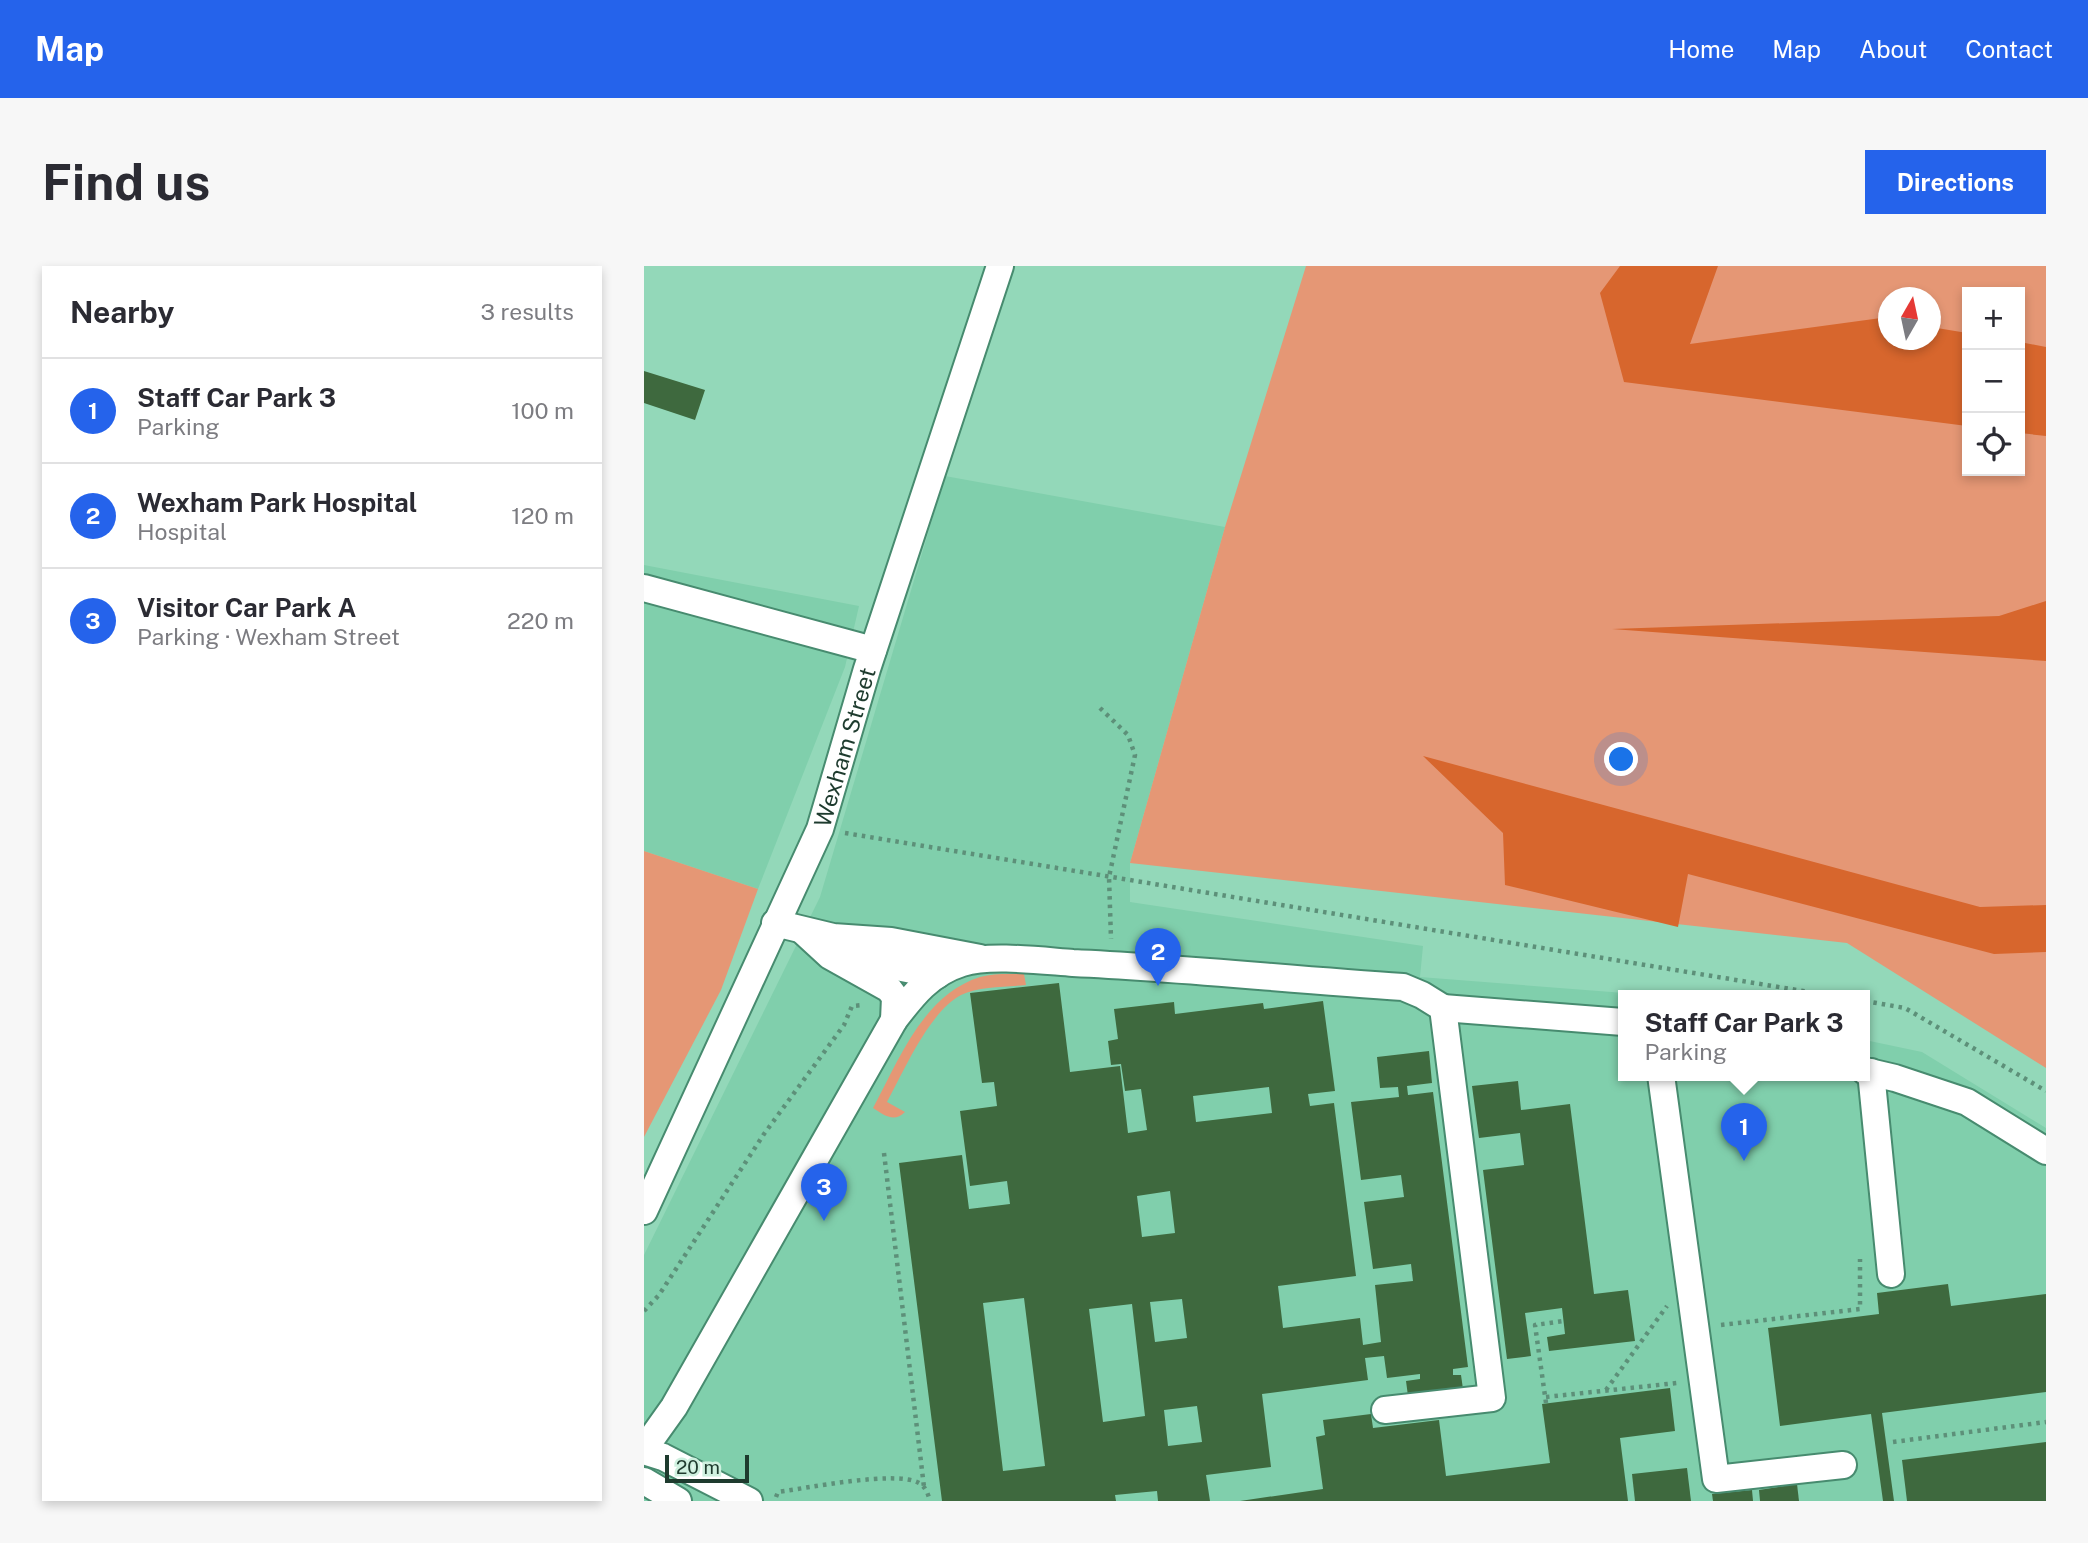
<!DOCTYPE html>
<html lang="en">
<head>
<meta charset="utf-8">
<style>
  :root { --surface:#fff; --page:#f7f7f7; --text:#2b2b33; --muted:#7c7c81; --line:#e1e1e2; --accent:#2563eb }
  body { margin:0; font-family:"Public Sans",sans-serif; background:var(--page); color:var(--text) }
  .controls { position:absolute; right:21px; top:21px; display:grid; overflow:hidden; border-radius:0px; box-shadow:0 4px 10px #0003 }
  .controls button { width:63px; height:63px; display:grid; place-items:center; padding:0; border:0; border-bottom:2px solid var(--line); background:var(--surface); color:var(--text); font:35px sans-serif }
  .compass { position:absolute; left:1234px; top:21px; width:63px; height:63px; border-radius:50%; background:var(--surface); box-shadow:0 4px 10px #0003; rotate:9deg }
  .scale { position:absolute; left:21px; bottom:18px; width:84px; box-sizing:border-box; padding-left:7px; border:4px solid #1e3b2e; border-top:0; font-size:19px; line-height:24px; white-space:nowrap; color:#1e3b2e; -webkit-text-stroke:5px #cff1e0; paint-order:stroke }
  .you { position:absolute; left:978px; top:494px; width:24px; height:24px; margin:-18px; border:5px solid #fff; border-radius:50%; background:#1a73e8; box-shadow:0 0 0 10px #1a73e833 }
  .badge { display:grid; place-items:center; width:46px; height:46px; border-radius:50%; background:var(--accent); color:#fff; font-size:23px; font-weight:700 }
  .pin { position:absolute; translate:-50% -58px; filter:drop-shadow(0 2px 4px #0008) }
  .pin::after { content:''; position:absolute; top:37px; width:24px; height:21px; background:inherit; clip-path:polygon(0 0,100% 0,50% 100%) }
  .popup { position:absolute; left:974px; top:724px; width:252px; height:91px; box-sizing:border-box; display:grid; place-content:center; border-radius:0px; background:var(--surface); filter:drop-shadow(0 2px 5px #0005); font-size:23px; white-space:nowrap; color:var(--muted) }
  .popup b { font-size:26px; color:var(--text) }
  .popup::after { content:''; position:absolute; left:50%; top:100%; margin-left:-14px; border:14px solid transparent; border-top-color:var(--surface) }
  .list { margin:0; padding:0; list-style:none }
  h2 { display:flex; justify-content:space-between; align-items:center; height:91px; margin:0; padding:0 28px; font-size:30px }
  h2 small { font-size:23px; font-weight:400; color:var(--muted) }
  .list li { display:grid; grid-template-columns:46px 1fr auto; gap:21px; align-items:center; box-sizing:border-box; height:105px; padding:0 28px; border-top:2px solid var(--line) }
  .list b { display:block; font-size:26px; white-space:nowrap }
  .list p { margin:0; font-size:23px; white-space:nowrap; color:var(--muted) }
  .list em { font-size:23px; font-style:normal; color:var(--muted) }
  .icon { flex:none; width:38px; height:38px; fill:none; stroke:currentColor; stroke-width:2; stroke-linecap:round; stroke-linejoin:round }
  .map { position:relative; flex:none; width:1402px; height:1235px; overflow:hidden; border-radius:0px }
  header { display:flex; align-items:center; gap:42px; box-sizing:border-box; height:98px; padding:0 35px; background:var(--accent); color:#fff }
  header strong { font-size:33px }
  nav { display:flex; gap:38px; margin-inline-start:auto; font-size:24px }
  .intro { display:flex; align-items:center; justify-content:space-between; box-sizing:border-box; height:168px; padding:0 42px }
  h1 { margin:0; font-size:49px }
  .button { padding:18px 32px; border-radius:0px; background:var(--accent); color:#fff; font-size:24px; font-weight:700 }
  main { display:flex; gap:42px; padding:0 42px }
  aside { flex:1; background:var(--surface); border-radius:0px; box-shadow:0 4px 10px #0003 }
  .map>svg:first-child { display:block }
  .built { fill:#80cfac }
  .green { fill:#e59775; fill-rule:evenodd }
  .forest { fill:#d7662d }
  .building { fill:#3e693e; fill-rule:evenodd }
  .lines { fill:none; stroke-linecap:round; stroke-linejoin:round }
  .minor-casing { stroke:#478b6f; stroke-width:30 }
  .path { stroke:#5d9079; stroke-width:4.5; stroke-dasharray:3.5 5; stroke-linecap:butt }
  .minor { stroke:#fff; stroke-width:26 }
  .labels { text-anchor:middle; dominant-baseline:central; stroke-width:7; stroke-linejoin:round; paint-order:stroke }
  .street-label { font-size:23px; fill:#1e3b2e; stroke:#cff1e0 }
</style>
</head>
<body>
<header>
<strong>Map</strong>
<nav><a>Home</a><a>Map</a><a>About</a><a>Contact</a></nav>
</header>
<div class="intro"><h1>Find us</h1><a class="button">Directions</a></div>
<main>
<aside>
<h2>Nearby<small>3 results</small></h2>
<ul class="list">
<li><span class="badge">1</span><div><b>Staff Car Park 3</b><p>Parking</p></div><em>100 m</em></li>
<li><span class="badge">2</span><div><b>Wexham Park Hospital</b><p>Hospital</p></div><em>120 m</em></li>
<li><span class="badge">3</span><div><b>Visitor Car Park A</b><p>Parking · Wexham Street</p></div><em>220 m</em></li>
</ul>
</aside>
<div class="map">
<svg width="1402" height="1235" viewBox="0 0 1402 1235">
  <rect width="100%" height="100%" fill="#93d8b9"/>
  <g class="built">
    <path d="M301,210L581,261L486,597V636L779,680L776,711L1006,729H979V809H1221V774L1278,786L1402,862V1235H0V989L176,631Z"/>
    <path d="M0,299L215,340L201,401L114,623L0,585Z"/>
  </g>
  <g class="green">
    <path d="M662,0H1402V802L1203,677L486,597L581,261ZM1323,26H1376V205H1323ZM1244,32H1286V74H1244Z"/>
    <path d="M0,585L114,623L77,724L0,871Z"/>
    <path d="M380,708L382,719C362,721 335,720 317,729C285,746 260,805 243,836L261,846C250,857 240,849 229,842C255,794 279,729 336,711C350,707 366,708 380,708Z"/>
  </g>
  <g class="forest">
    <path d="M976,0H1074L1046,78L1237,52L1244,53V74H1286L1287,61L1323,67V160L980,116L956,27Z"/>
    <path d="M1376,76L1402,81V170L1376,167Z"/>
    <path d="M1402,335V395L968,363L1355,350Z"/>
    <path d="M779,490L1336,641L1402,639V686L1350,688L1044,608L1034,661L861,619L859,567Z"/>
  </g>
  <g class="building">
    <path d="M0,105L61,124L51,154L0,137Z"/>
    <path d="M415,717L426,806L476,800L484,867L503,864L497,823L481,825L477,798L467,799L464,775L474,773L470,743L530,736L531,748L619,737L620,743L679,735L691,825L664,828L666,840L690,837L712,1010L634,1020L639,1062L716,1052L719,1079L737,1076L731,1019L769,1015L767,998L729,1003L720,936L760,931L757,909L717,914L707,836L755,831L754,821L736,822L733,791L785,785L788,817L763,820L764,829L789,826L824,1101L809,1103V1109H817L819,1123L764,1130L762,1115L776,1113V1108L743,1112L740,1090L721,1092L724,1114L618,1128L627,1201L562,1209L566,1235H514L513,1225L471,1229L472,1235H298L255,897L318,889L325,943L366,938L363,915L326,920L316,845L353,840L350,816L338,817L326,727ZM625,821L628,847L552,856L549,830ZM526,925L531,967L498,971L493,930ZM380,1032L401,1200L359,1205L339,1037ZM538,1033L543,1072L511,1076L506,1036ZM488,1038L501,1150L459,1156L445,1043ZM553,1140L558,1176L524,1180L520,1144Z"/>
    <path d="M874,815L877,844L926,838L950,1028L984,1024L991,1075L905,1085L903,1071L921,1068L918,1042L881,1047L887,1090L863,1093L839,904L880,899L876,867L835,872L828,820Z"/>
    <path d="M1304,1018L1307,1040L1402,1028V1126L1238,1147L1250,1235H1239L1227,1148L1136,1160L1124,1062L1235,1048L1233,1027Z"/>
    <path d="M1026,1122L1031,1165L976,1172L984,1235H596L679,1223L672,1171L681,1169L679,1154L727,1148L729,1162L795,1154L802,1210L906,1197L898,1138Z"/>
    <path d="M1402,1176V1235H1263L1258,1194Z"/>
    <path d="M1043,1202L1047,1235H991L988,1208Z"/>
    <path d="M1153,1218L1155,1235H1116L1115,1224Z"/>
    <path d="M1108,1224L1109,1235H1069L1068,1228Z"/>
  </g>
  <g class="lines">
    <g class="minor-casing">
      <g id="minor">
        <path d="M0,322L229,384"/>
        <path d="M131,657L189,671L247,675L336,692"/>
        <path d="M161,667L186,690L245,723L251,731L250,754"/>
        <path d="M201,682L223,688L258,702L293,709"/>
        <path d="M799,742L979,756"/>
        <path d="M1221,805L1251,812L1323,836L1402,885"/>
        <path d="M1227,806L1247,1008"/>
        <path d="M1017,809L1072,1213L1199,1199"/>
        <path id="s1" d="M0,945L176,563L223,403L356,0"/>
        <path d="M0,1183L30,1141L250,754C269,729 286,707 318,697C345,688 400,695 429,697C539,702 649,714 759,721L778,729L799,742L848,1132L741,1144"/>
        <path d="M0,1185L19,1191L105,1235"/>
        <path d="M0,1215L34,1235"/>
      </g>
    </g>
    <g class="path">
      <path d="M456,442L484,469L491,489L465,611L467,673"/>
      <path d="M201,567L1183,729"/>
      <path d="M1221,735L1261,742L1402,825"/>
      <path d="M240,887L280,1221"/>
      <path d="M0,1045L15,1029L120,868L200,759L208,740L219,739"/>
      <path d="M1077,1059L1216,1043V993"/>
      <path d="M962,1124L1023,1040"/>
      <path d="M902,1131L1033,1117"/>
      <path d="M902,1137L891,1059L919,1055"/>
      <path d="M1249,1176L1402,1156"/>
      <path d="M132,1231L134,1226C163,1222 253,1204 275,1217C282,1221 284,1228 286,1235"/>
    </g>
    <use href="#minor" class="minor"/>
  </g>
  <g class="labels">
    <g class="street-label">
      <text stroke="none"><textPath href="#s1" startOffset="506">Wexham Street</textPath></text>
    </g>
  </g>
</svg>
<div class="controls">
<button>+</button>
<button>−</button>
<button><svg class="icon" aria-label="locate" viewBox="0 0 24 24"><circle cx="12" cy="12" r="6"/><path d="M12 2v4M12 18v4M2 12h4M18 12h4"/></svg></button>
</div>
<svg class="compass" viewBox="-18 -18 36 36"><path d="M0-13l5 13h-10z" fill="#e53935"/><path d="M0 13l5-13h-10z" fill="#7c7c81"/></svg>
<div class="scale">20 m</div>
<div class="you"></div>
<div class="pin badge" style="left:1100px;top:895px">1</div>
<div class="popup"><b>Staff Car Park 3</b>Parking</div>
<div class="pin badge" style="left:514px;top:720px">2</div>
<div class="pin badge" style="left:180px;top:955px">3</div>
</div>
</main>
</body>
</html>
